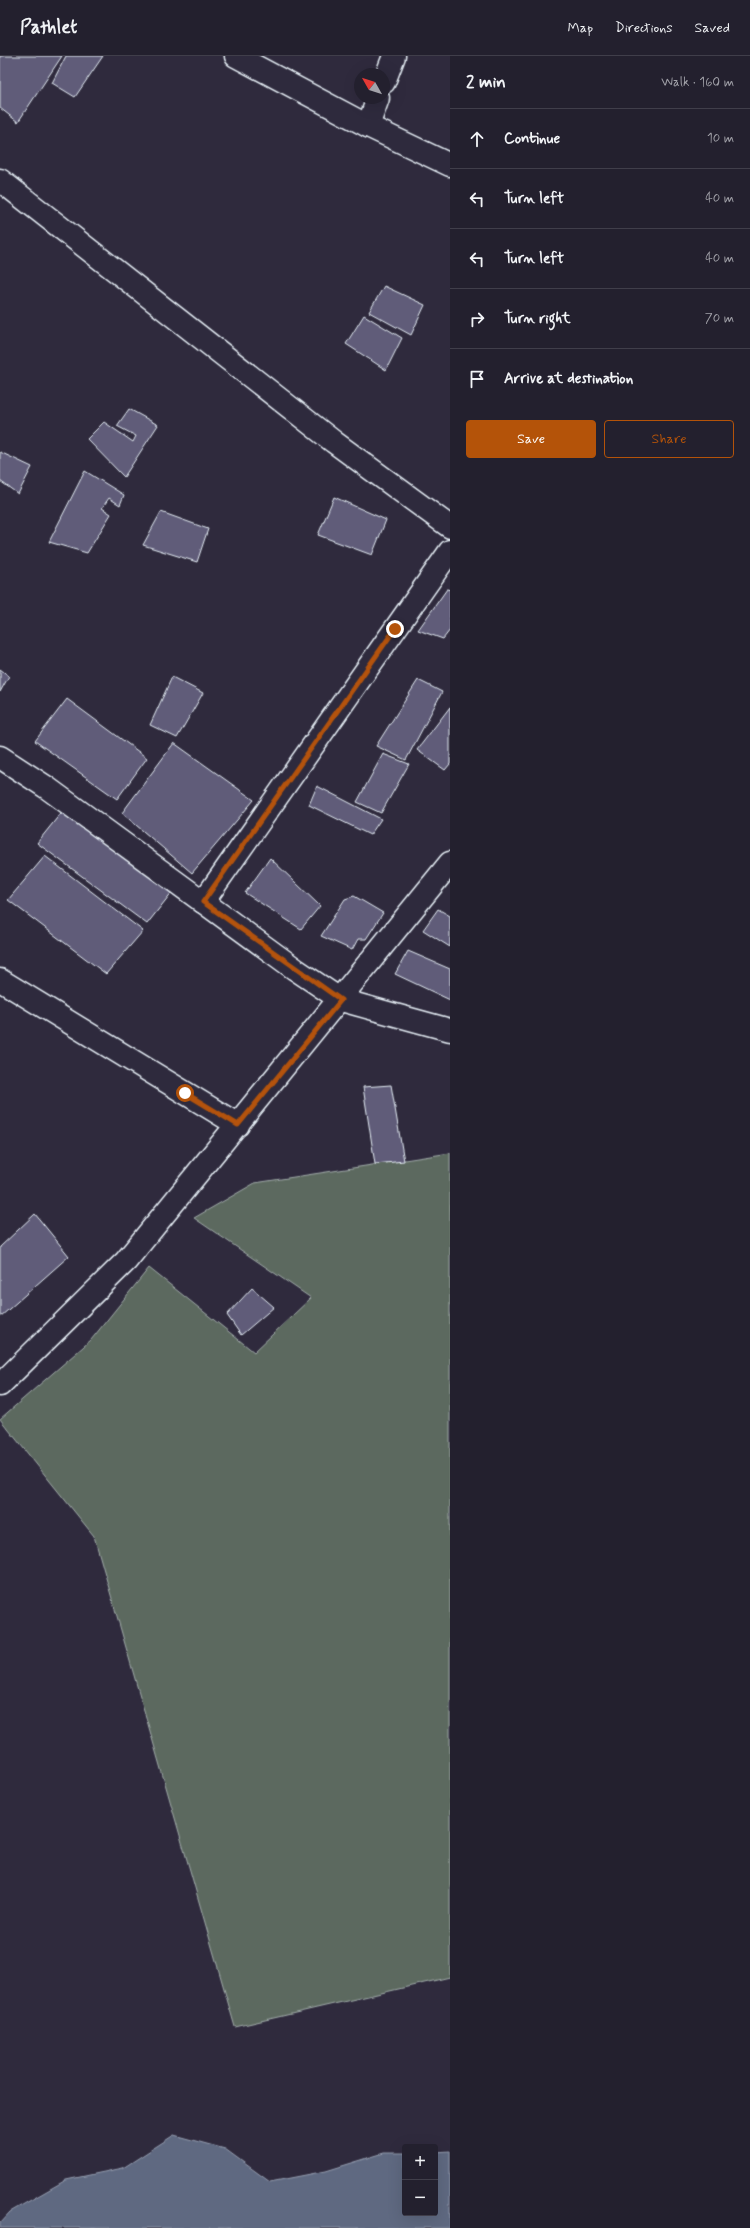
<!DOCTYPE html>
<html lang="en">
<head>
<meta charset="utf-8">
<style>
  :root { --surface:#23202e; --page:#2f2d3a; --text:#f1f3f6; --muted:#a3a3aa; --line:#403e4a; --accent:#b45309 }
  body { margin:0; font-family:Mynerve,sans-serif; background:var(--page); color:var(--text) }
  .controls { position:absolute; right:12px; bottom:12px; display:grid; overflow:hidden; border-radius:4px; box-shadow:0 4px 16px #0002 }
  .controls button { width:36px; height:36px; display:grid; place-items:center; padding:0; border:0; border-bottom:1px solid var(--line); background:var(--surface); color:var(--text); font:20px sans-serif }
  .compass { position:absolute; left:354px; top:12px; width:36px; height:36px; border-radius:50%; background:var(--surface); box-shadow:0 4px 16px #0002; rotate:309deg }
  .stop { position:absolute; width:12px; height:12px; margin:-9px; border:3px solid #b45309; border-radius:50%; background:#fff }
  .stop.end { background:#b45309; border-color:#fff; box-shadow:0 1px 4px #0008 }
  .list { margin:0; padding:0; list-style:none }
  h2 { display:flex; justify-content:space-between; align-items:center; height:52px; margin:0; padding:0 16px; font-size:17px }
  h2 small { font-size:13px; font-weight:400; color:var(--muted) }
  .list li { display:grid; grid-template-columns:26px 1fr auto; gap:12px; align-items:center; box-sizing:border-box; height:60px; padding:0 16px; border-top:1px solid var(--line) }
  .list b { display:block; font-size:15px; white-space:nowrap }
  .list em { font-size:13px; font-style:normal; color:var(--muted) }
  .actions { display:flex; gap:8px; padding:12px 16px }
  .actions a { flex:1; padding:9px 0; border:1px solid var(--accent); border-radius:4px; text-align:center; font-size:14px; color:var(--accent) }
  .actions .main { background:var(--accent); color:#fff }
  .icon { flex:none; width:22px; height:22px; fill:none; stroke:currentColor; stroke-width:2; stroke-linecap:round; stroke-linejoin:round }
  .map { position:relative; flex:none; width:450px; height:2172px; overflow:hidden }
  header { display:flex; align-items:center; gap:24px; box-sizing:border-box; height:56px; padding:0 20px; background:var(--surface); border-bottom:1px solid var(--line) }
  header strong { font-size:19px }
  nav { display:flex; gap:22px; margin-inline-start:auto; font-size:14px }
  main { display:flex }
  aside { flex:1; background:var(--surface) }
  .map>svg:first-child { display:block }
  .green { fill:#5c695e; stroke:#a2adab }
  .water { fill:#5f6981; stroke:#969fb1 }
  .building { fill:#605c79; stroke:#e8f1f8 }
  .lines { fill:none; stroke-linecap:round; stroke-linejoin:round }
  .minor-casing { stroke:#e8f1f8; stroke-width:25 }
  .minor { stroke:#2f2a3d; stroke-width:22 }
  .route { stroke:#b45309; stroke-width:5 }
</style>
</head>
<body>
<header>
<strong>Pathlet</strong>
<nav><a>Map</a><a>Directions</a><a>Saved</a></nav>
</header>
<main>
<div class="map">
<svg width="450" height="2172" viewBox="0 0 450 2172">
  <rect width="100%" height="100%" fill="#2f2a3d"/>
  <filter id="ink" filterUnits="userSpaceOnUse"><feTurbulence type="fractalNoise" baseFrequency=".025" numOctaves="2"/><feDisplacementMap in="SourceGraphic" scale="8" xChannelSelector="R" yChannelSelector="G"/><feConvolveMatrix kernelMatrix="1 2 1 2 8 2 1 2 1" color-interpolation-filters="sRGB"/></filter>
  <g filter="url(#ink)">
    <path class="green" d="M450,1097V1921L235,1971L94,1480L0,1363L91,1284L149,1212L254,1296L311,1242L194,1162L255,1127Z"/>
    <path class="water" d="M174,2079L225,2093L270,2126L326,2115L384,2097H405V2157H435V2096L450,2095V2172H0V2167L10,2156L66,2124L123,2112Z"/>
    <g class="building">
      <path d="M0,0H62L18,66L0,52Z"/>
      <path d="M66,0H103L75,41L52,27Z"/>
      <path d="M384,230L425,249L411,279L369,256Z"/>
      <path d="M364,259L402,282L386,314L346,288Z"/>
      <path d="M129,353L158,369L124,421L87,383L104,366L133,386L136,380L117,370Z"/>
      <path d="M0,396L32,411L18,438L0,425Z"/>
      <path d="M85,415L124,439L120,449L109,442L102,452L111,458L87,497L49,486Z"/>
      <path d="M334,441L386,464L372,499L318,479Z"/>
      <path d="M161,456L208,473L197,506L143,489Z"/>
      <path d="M447,533L450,534V574L443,583L418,574Z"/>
      <path d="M0,613L9,620L0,636Z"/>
      <path d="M172,621L203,637L177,682L150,669Z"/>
      <path d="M418,624L442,636L406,704L376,690Z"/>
      <path d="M67,643L147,702L117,743L35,685Z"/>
      <path d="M450,651V708L445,714L417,694Z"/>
      <path d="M174,687L254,744L192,817L122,757Z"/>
      <path d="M383,698L409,708L381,757L357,746Z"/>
      <path d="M317,730L381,763L370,779L309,749Z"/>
      <path d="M65,752L176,831L147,868L37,787Z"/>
      <path d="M45,800L143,875L106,918L8,844Z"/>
      <path d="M270,802L320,850L301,873L245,837Z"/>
      <path d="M354,840L383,857L366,883H358L352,894L321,880L345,843Z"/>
      <path d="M438,853L450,860V891L423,874Z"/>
      <path d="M408,895L450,913V944L395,918Z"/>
      <path d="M391,1029L404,1105L375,1108L363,1031Z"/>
      <path d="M35,1158L69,1200L0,1261V1191Z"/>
      <path d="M252,1232L274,1251L241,1279L227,1259Z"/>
    </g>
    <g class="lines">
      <g class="minor-casing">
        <g id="minor">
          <path d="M236,0L368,70L450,109"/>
          <path d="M384,26L394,0"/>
          <path d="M368,70L378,42"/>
          <path d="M0,124L334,386L450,471"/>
          <path d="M0,701L46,731L295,913L341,944L450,974"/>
          <path d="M203,846L450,495"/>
          <path d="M0,924L238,1069"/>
          <path d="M0,1329L126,1205L450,807"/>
        </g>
      </g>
      <use href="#minor" class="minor"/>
    </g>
  </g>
  <g class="lines" filter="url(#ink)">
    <path class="route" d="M185,1037L238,1069L341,944L203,846L395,573"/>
  </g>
</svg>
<div class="controls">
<button>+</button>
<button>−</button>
</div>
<svg class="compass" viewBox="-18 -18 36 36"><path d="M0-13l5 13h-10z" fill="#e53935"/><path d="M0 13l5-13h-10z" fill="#a3a3aa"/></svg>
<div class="stop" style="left:185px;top:1037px"></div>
<div class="stop end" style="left:395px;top:573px"></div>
</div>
<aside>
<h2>2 min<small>Walk · 160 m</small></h2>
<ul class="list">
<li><svg class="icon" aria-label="ahead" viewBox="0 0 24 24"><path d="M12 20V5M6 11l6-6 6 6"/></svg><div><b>Continue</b></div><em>10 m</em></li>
<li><svg class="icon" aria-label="left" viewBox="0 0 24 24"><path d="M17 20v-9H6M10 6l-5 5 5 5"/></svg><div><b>Turn left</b></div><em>40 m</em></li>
<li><svg class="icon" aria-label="left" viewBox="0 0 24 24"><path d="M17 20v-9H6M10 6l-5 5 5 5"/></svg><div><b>Turn left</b></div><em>40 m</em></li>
<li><svg class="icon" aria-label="right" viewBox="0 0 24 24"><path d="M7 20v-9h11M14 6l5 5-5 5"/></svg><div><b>Turn right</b></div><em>70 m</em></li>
<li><svg class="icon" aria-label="arrive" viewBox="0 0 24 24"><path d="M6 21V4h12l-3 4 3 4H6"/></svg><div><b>Arrive at destination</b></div></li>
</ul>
<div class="actions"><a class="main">Save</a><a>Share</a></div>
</aside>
</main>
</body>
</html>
